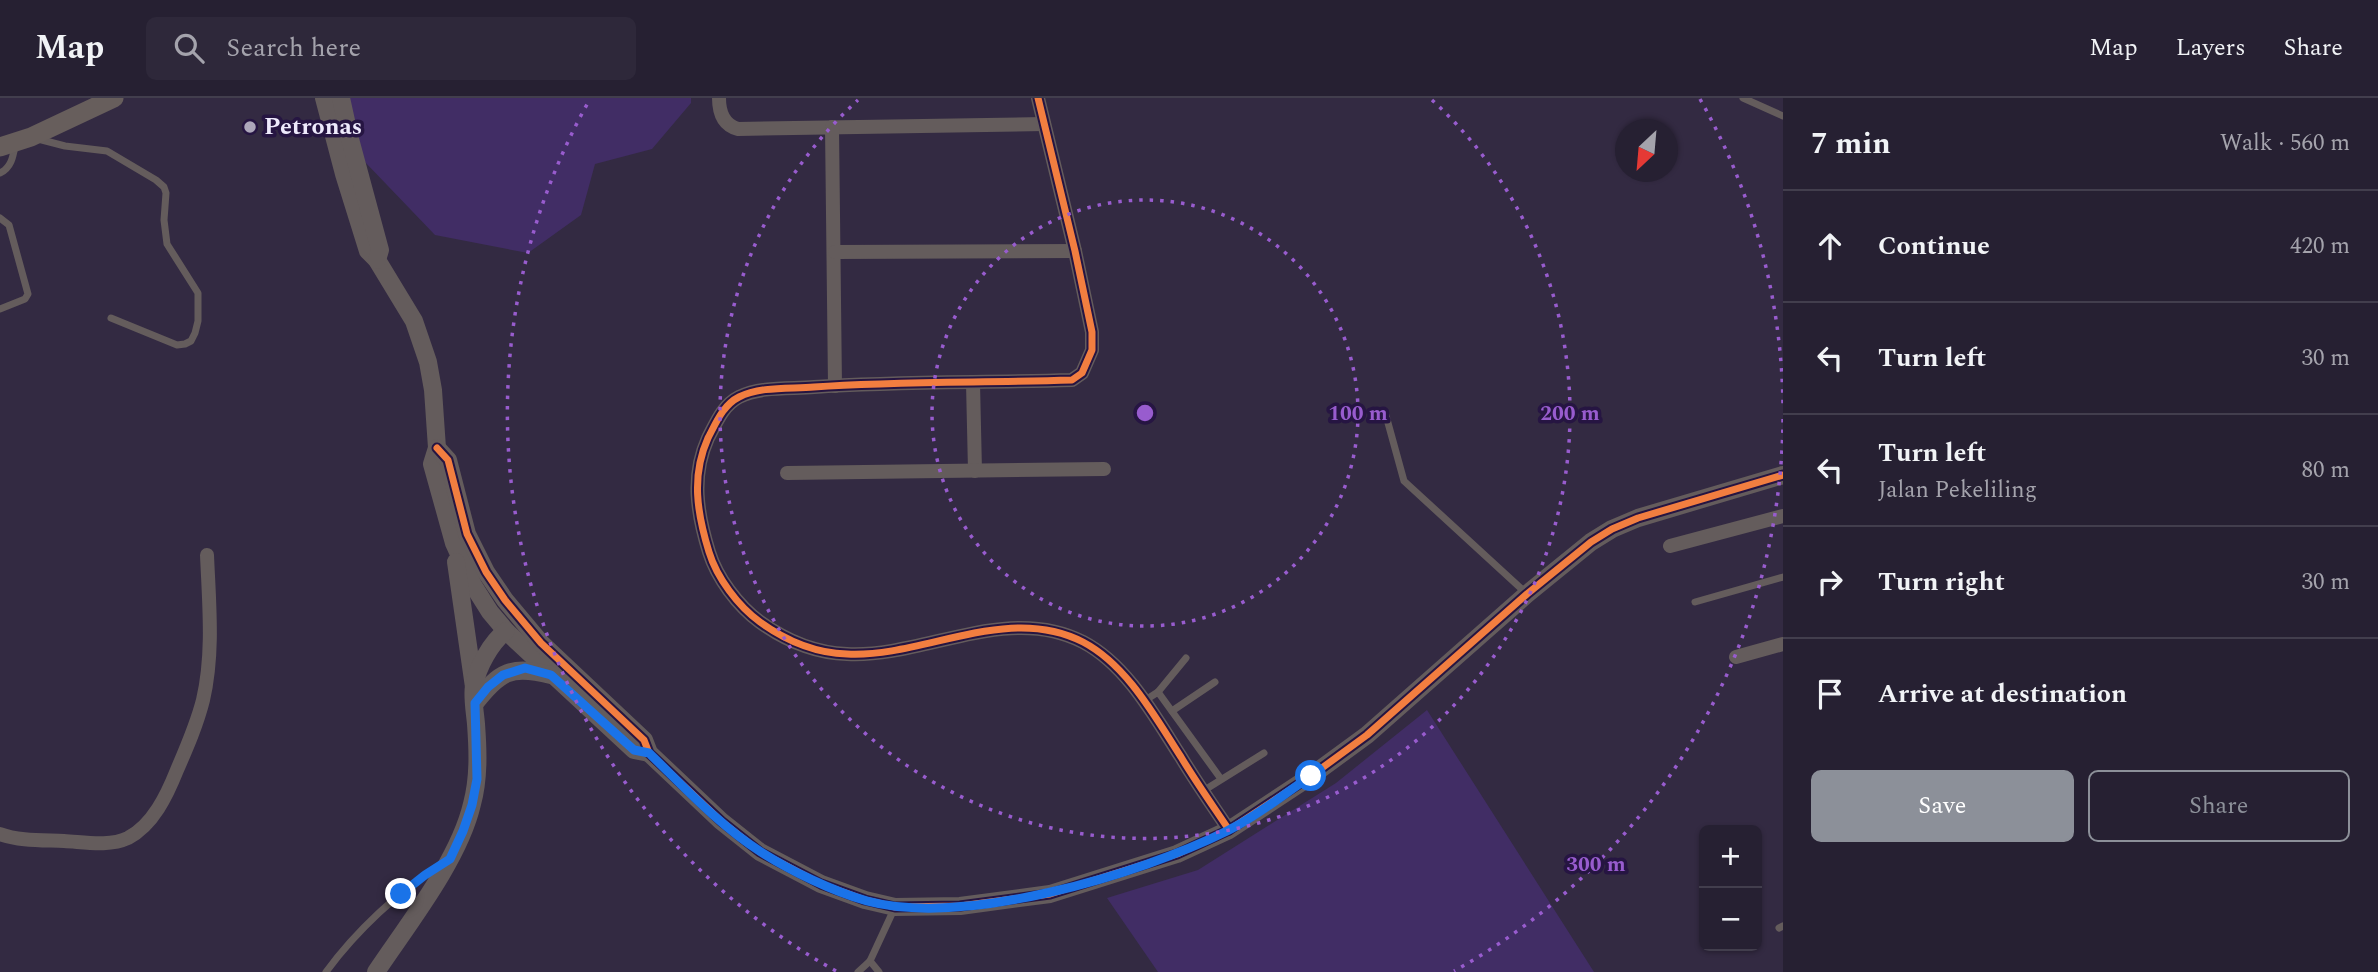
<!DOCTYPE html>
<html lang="en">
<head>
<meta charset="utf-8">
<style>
  :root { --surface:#262032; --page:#2e283a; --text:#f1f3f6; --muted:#a4a3ac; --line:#423e4d; --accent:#8c9099 }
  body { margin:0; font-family:Spectral,serif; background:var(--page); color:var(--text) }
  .controls { position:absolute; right:21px; bottom:21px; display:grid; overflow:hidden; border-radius:10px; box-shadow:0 2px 5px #0004 }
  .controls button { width:63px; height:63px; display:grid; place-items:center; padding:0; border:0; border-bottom:2px solid var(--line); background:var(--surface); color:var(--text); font:35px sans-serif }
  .compass { position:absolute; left:1615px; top:21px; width:63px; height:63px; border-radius:50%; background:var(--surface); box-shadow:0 2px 5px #0004; rotate:206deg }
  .stop { position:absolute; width:21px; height:21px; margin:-16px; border:5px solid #1a73e8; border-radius:50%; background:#fff }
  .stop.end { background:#1a73e8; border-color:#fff; box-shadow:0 2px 7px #0008 }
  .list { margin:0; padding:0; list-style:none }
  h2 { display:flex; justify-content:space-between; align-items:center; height:91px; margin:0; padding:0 28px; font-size:30px }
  h2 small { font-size:23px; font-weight:400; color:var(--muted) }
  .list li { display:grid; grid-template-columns:46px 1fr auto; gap:21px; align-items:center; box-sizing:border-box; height:112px; padding:0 28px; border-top:2px solid var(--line) }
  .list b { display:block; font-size:26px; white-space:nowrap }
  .list p { margin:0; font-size:23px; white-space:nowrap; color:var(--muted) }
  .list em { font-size:23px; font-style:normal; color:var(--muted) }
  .actions { display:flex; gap:14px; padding:21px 28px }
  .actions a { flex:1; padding:16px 0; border:2px solid var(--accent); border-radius:10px; text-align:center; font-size:24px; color:var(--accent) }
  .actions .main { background:var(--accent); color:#fff }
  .icon { flex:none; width:38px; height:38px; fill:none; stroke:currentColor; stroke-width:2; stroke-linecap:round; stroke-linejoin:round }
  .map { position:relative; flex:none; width:1783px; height:874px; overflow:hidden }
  header { display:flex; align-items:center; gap:42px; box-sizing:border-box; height:98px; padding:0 35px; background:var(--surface); border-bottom:2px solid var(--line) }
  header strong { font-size:33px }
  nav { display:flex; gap:38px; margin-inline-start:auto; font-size:24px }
  .search { width:490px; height:63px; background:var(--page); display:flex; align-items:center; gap:18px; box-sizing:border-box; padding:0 24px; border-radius:10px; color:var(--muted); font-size:26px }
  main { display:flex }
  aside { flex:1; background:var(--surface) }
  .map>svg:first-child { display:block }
  .green { fill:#412d65 }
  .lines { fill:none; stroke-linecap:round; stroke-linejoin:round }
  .service { stroke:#645c5c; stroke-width:7 }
  .minor { stroke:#645c5c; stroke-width:14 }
  .tertiary { stroke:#645c5c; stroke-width:18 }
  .secondary { stroke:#675e5c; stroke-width:19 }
  .cycleway-casing { stroke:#261542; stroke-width:11 }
  .cycleway { stroke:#f27e40; stroke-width:7 }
  .route { stroke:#1a73e8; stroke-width:9 }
  .ring { fill:none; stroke:#985cce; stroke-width:3.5; stroke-dasharray:3.5 7 }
  .poi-dot { fill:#ada7bb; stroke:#261542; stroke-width:2.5 }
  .labels { text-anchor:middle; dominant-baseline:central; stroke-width:7; stroke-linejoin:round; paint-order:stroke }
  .poi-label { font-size:24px; font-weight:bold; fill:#eeeafc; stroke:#261542; text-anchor:start }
  .centre { fill:#985cce; stroke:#261542; stroke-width:3.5 }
  .ring-label { font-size:21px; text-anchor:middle; font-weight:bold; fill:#985cce; stroke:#261542; stroke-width:7; stroke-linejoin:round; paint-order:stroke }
</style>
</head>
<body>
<header>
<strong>Map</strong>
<div class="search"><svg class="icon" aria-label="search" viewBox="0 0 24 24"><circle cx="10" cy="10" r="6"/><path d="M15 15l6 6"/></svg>Search here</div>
<nav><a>Map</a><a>Layers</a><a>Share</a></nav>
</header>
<main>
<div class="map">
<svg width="1783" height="874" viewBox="0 0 1783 874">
  <rect width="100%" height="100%" fill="#332a42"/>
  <g class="green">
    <path d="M348,0H691V5L652,51L595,66L581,117L528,155L435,137L364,63Z"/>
    <path d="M1427,612L1594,874H1158L1107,800L1198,772L1336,685Z"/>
  </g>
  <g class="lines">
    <g class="service">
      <path d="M1743,0L1783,18"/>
      <path d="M38,41L65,48L107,53L156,82L164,89L166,95L164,122L167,146L198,195V223L195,235L191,243L185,246L177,247L111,220"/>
      <path d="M0,75C11,70 13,59 15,48"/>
      <path d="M0,120L9,127L28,196L25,201L0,211"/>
      <path d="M1385,314L1404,383L1527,496"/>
      <path d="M1695,504L1783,479"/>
      <path d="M1158,594L1186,560"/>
      <path d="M1144,603L1158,594L1221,681"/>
      <path d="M1172,613L1215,584"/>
      <path d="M1203,693L1264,655"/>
      <path d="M1779,830L1783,828"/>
      <path d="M870,863L879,874"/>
      <path d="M326,874C356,833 398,794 440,767"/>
      <path d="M858,874L870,863L895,809"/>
    </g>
    <g class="minor">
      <path d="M719,0C719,14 723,27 738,31L1044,26"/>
      <path d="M1038,0L1075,153L1092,234V252L1082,275L1072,282C986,285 900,283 814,289C790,291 761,288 739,299C723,307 716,325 708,340C691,378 697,415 709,454C717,480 738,508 760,524C785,542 815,555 847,556C924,560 1007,505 1083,544C1127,567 1155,619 1181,659C1196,684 1213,708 1229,732"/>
      <path d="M832,29L835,288"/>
      <path d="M835,154L1075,153"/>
      <path d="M973,285L975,373"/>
      <path d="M787,375L1104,371"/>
      <path d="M1670,448L1783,418"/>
      <path d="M1736,559L1783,546"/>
      <path d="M0,736C19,743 43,742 64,743C84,744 109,749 128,740C153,727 167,697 177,672C187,649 197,626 203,602C214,555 209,505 207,457"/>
    </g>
    <g class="tertiary">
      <path d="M324,0L344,76L368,153L377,162L414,223L428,264L433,292L437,350L432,366L454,445L473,487L490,514L506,533L634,652L649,655"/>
      <path d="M341,0L350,41L380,152L377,162"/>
      <path d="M437,350L448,362L467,436L486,474L505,502L541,545L644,642L649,655L721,723L760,754L821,786L865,802L895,809L960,808L1050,796L1177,756L1229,732L1311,678L1367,637L1527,496L1591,444L1612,431L1638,420L1783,377"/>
      <path d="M456,464L474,589"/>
      <path d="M475,605C500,573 511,567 551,577"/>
      <path d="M376,874C408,826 459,762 472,706C479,680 478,653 476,626C475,614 472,599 474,588C477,570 491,544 506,533"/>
    </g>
    <path class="secondary" d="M0,49L31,39L114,0"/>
    <g class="cycleway-casing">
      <g id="cycleway">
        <path d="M1038,0L1075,153L1092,234V252L1082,275L1072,282C986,285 900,283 814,289C790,291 761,288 739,299C723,307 716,325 708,340C691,378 697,415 709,454C717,480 738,508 760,524C785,542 815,555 847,556C924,560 1007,505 1083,544C1127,567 1155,619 1181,659C1196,684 1213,708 1229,732"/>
        <path d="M437,350L448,362L467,436L486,474L505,502L541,545L644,642L649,655L721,723L760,754L821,786L865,802L895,809L960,808L1050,796L1177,756L1229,732L1311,678L1367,637L1527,496L1591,444L1612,431L1638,420L1783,377"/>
      </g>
    </g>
    <use href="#cycleway" class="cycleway"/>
  </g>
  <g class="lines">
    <path class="route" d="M401,796L425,777L450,761L463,733L472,707L477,681L475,605L488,589L503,577L525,570L551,577L634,652L649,655C684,689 719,727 761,754C791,773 832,793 867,803C964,829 1138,777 1227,733C1256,719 1284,696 1311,678"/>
  </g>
  <g class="ring">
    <circle cx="1145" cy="315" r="213"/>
    <path d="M1432 2A425 425 0 1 1 858 2"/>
    <path d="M1783 321A638 638 0 0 1 1454 873M836 873A638 638 0 0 1 590 1M1700 1A638 638 0 0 1 1783 309"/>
  </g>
  <circle class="poi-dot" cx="250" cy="29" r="7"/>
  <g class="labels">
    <g class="poi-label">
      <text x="264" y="29">Petronas</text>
    </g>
  </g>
  <circle cx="1145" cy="315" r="10" class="centre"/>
  <g class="ring-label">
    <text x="1358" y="322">100 m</text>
    <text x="1570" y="322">200 m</text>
    <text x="1596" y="773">300 m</text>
  </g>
</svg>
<div class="controls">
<button>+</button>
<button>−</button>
</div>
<svg class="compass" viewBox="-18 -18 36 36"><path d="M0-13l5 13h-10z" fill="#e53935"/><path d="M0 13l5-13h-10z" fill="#a4a3ac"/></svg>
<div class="stop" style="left:1311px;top:678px"></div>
<div class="stop end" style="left:401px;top:796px"></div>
</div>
<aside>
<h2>7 min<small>Walk · 560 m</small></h2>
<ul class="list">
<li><svg class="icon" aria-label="ahead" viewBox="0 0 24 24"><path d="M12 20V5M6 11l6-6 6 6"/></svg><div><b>Continue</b></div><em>420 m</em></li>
<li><svg class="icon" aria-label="left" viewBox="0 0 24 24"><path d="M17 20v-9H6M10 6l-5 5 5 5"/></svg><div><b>Turn left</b></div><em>30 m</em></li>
<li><svg class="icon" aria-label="left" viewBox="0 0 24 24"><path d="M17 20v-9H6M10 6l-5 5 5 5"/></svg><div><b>Turn left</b><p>Jalan Pekeliling</p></div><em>80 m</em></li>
<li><svg class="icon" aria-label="right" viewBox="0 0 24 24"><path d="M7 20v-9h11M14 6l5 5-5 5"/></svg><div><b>Turn right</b></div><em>30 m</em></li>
<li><svg class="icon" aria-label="arrive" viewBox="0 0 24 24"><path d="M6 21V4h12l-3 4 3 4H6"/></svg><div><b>Arrive at destination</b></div></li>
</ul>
<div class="actions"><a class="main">Save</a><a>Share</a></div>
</aside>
</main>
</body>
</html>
